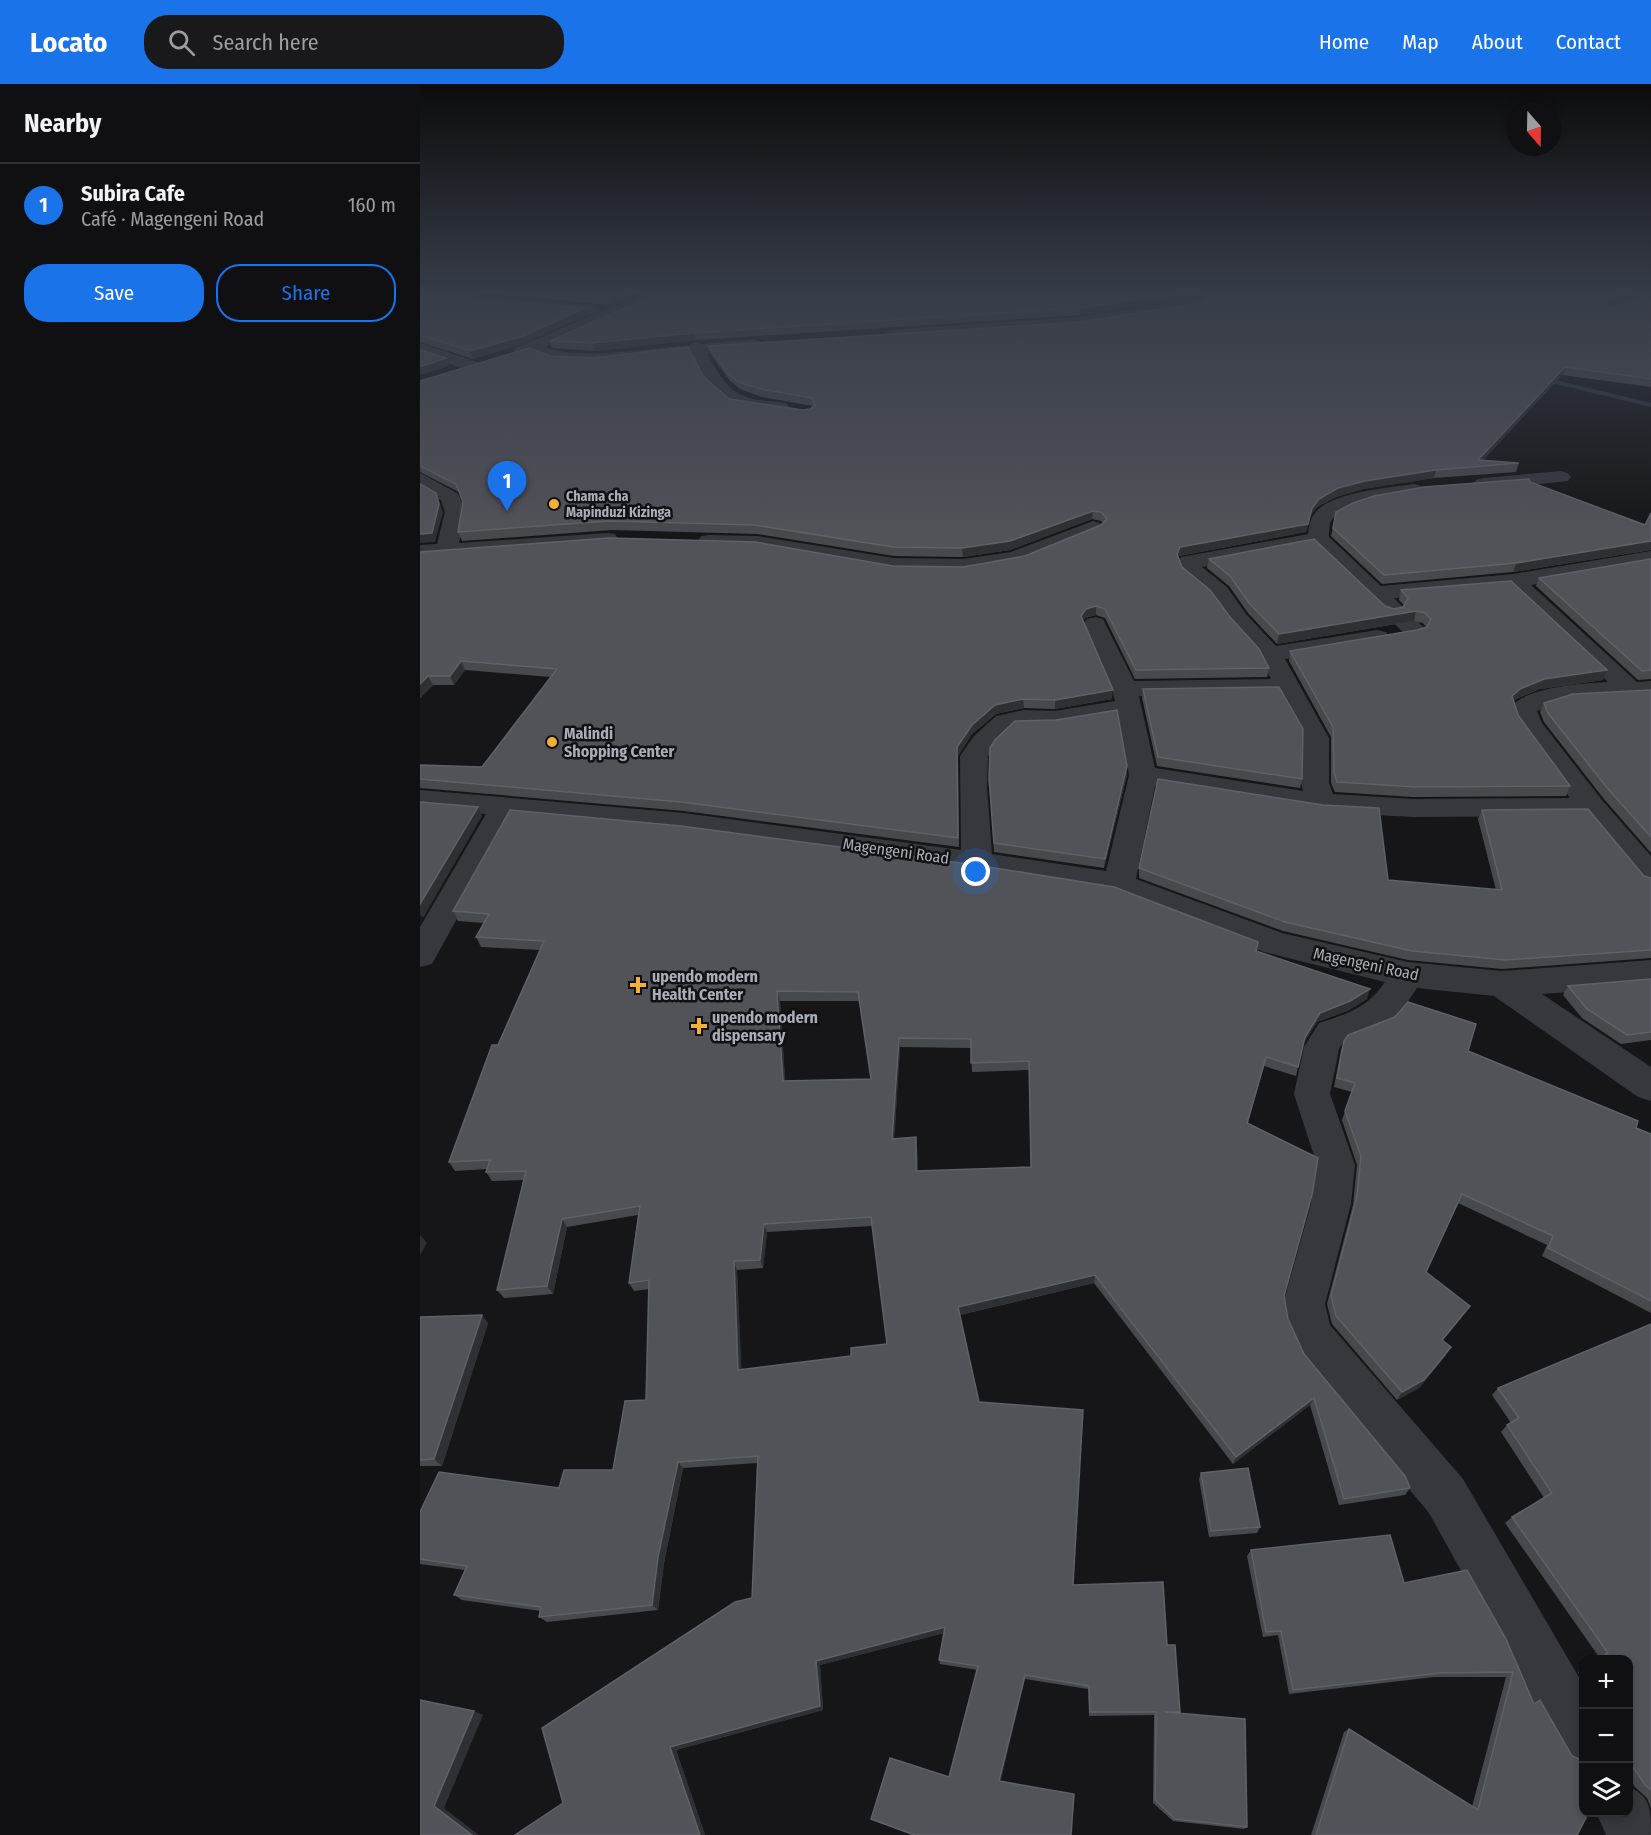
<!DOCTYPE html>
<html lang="en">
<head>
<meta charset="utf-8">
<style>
  :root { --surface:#101012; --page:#19191b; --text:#f1f3f6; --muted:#9c9d9f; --line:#303032; --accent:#1a73e8 }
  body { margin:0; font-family:"Fira Sans Condensed",sans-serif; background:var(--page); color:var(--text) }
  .controls { position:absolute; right:18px; bottom:18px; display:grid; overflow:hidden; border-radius:12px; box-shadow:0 3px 9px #0003 }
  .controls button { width:54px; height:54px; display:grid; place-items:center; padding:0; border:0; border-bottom:2px solid var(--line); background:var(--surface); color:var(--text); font:30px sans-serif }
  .compass { position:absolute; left:1087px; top:18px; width:54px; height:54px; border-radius:50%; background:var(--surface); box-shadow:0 3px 9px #0003; rotate:160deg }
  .you { position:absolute; left:556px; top:788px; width:21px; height:21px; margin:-15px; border:4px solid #fff; border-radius:50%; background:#1a73e8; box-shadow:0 0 0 9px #1a73e833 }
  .badge { display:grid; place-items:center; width:39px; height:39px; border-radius:50%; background:var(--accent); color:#fff; font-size:20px; font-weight:700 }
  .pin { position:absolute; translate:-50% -50px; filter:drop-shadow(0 2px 3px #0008) }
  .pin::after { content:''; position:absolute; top:32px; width:21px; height:18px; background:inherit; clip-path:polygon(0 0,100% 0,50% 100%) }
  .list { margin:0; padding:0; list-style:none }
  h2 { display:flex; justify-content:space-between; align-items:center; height:78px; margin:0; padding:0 24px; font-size:26px }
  h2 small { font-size:20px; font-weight:400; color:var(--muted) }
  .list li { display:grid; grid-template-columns:39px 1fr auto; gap:18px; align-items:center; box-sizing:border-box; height:84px; padding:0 24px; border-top:2px solid var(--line) }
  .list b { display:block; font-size:22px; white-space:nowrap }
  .list p { margin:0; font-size:20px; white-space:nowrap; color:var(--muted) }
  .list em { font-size:20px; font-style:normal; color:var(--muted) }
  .actions { display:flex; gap:12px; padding:18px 24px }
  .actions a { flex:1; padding:14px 0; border:2px solid var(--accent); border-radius:24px; text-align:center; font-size:21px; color:var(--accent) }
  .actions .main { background:var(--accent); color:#fff }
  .icon { flex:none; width:33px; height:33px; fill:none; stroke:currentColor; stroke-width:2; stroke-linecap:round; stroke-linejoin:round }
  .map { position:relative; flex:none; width:1231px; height:1751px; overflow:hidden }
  header { display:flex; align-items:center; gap:36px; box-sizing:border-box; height:84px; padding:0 30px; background:var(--accent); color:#fff }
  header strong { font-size:28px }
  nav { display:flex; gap:33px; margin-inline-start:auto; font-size:21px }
  .search { width:420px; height:54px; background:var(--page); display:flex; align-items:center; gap:15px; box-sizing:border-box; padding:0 21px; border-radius:24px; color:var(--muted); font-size:22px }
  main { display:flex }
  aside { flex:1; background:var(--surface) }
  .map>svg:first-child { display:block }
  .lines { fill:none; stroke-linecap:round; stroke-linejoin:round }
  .stream { fill:#2c353c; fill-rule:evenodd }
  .street { fill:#37383d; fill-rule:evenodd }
  .wall { fill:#47494d; fill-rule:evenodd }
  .shaded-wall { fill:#2f3033 }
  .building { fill:#525359; stroke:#5f6168; stroke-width:1.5; fill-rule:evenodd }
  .poi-dot { fill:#f2b134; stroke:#111113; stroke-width:2 }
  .labels { text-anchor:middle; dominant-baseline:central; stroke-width:5; stroke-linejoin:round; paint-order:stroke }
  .far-poi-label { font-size:14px; font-weight:bold; fill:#a8adb8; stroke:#111113; text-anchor:start }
  .poi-label { font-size:16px; font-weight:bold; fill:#a8adb8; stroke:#111113; text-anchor:start }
  .street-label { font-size:16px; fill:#a8adb8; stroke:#111113 }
</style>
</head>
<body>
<header>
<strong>Locato</strong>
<div class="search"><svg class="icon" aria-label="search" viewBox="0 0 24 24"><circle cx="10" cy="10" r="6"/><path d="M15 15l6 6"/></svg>Search here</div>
<nav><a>Home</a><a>Map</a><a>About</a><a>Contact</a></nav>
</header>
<main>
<aside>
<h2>Nearby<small></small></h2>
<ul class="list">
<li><span class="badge">1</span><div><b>Subira Cafe</b><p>Café · Magengeni Road</p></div><em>160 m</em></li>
</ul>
<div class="actions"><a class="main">Save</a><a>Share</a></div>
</aside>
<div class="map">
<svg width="1231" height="1751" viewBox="0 0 1231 1751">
  <rect width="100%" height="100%" fill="#161618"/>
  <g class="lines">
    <path class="stream" d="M1115,291L1231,319V323L1115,295Z"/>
    <g class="street">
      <path d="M26,207H46L58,211L173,222L178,224L180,228L231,207H250L248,210L125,263C160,277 230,264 269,261L276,258L282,260L333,255L339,257L341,260L339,263L287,269C295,284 306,305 324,312C336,318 353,316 366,319L369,323L366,327L360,328L312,321L286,298L272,270L175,279L132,277L111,269L102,272L96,270L94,267L96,264L172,231L56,219L28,210Z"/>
      <path d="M1217,207H1231V211L1196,228L1191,230L1183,225Z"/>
      <path d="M779,214L787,219L784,222L660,243L471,256L463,251L471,246L660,233Z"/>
      <path d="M0,259L60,279L62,283L54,288L0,270Z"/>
      <path d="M1141,387L1148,389L1151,393L1148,397L1063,406L1056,404L1053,400L1056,396L1063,394Z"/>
      <path d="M0,389L37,409C49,425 43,441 39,459L187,449L195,450L198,455L195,460L187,461L0,475V461L17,460L25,428L21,416L0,403Z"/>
      <path d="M994,400L1001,402L1004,406L1001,410C980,416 927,417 913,434C909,439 909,447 909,453L961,502L1093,490L1231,467V481L1111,501L1217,598L1231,597V613L1149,617L1117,627L1122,639L1182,716L1231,772V803L1220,800L1164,732L993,733L901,728L735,702L716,795L862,849L988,878L1082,887L1231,876V902L1122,910L1231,983V1017L1218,1013L1074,912L997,904L983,925L970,940L952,949L923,959L919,965L910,1010L935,1081L931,1120L905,1220L910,1241L1043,1395L1164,1602V1682L1145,1674L1009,1429L882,1276L867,1242L863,1220L891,1120L897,1081L874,1010L884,963L899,939C929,929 946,925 965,898L844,868L694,810L557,788L264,749L93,733L12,880L0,883V843L66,730L0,724V706L264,729L541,766L540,672L554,652L576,632L604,626L635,627L695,617L692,605L663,540L667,535L675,533L683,535L714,597L851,595L839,573L810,540L791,513L763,490L758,478L761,473L888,450C889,442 890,434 896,428C912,408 969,404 994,400ZM893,462L986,551L994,553L1002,551L1006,546L974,514L1088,504L1188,598C1163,599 1105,603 1090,624L1096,640L1150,714L993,715L913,710L909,699V654L865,575L957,560L966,558L969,553L966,548L957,546L856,562L826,530L807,503L782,483L850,472ZM859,610L883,654L881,699L883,707L735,684L719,612ZM698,632L709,691L686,787L572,770L567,704L568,672L574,664L594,644L604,642L635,643Z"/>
      <path d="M673,437L680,439L684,443L680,447L604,479L543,489L474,488L337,464L289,463L281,462L278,457L281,452L289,451L337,452L474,474L543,475L591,468Z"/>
      <path d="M1208,1702C1231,1713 1231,1724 1231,1751H1186L1176,1728H1208Z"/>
    </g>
  </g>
  <g class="wall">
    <path d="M0,207L53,214L165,224L167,231L105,259L53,275L0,258Z"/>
    <path d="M52,207H226L193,221L58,209Z"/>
    <path d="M244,207H1213L1187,221L1192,225L1231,208V303L1142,291L1063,376L1099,379L1096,388L1014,394L943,405L916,413L897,423L890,432L886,448L759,472L758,474L762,483L810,533L849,584L847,593L715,595L685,534L676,531L665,534L663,537L692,615L635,625L604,624L576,630L552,650L538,672L539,763L264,727L0,704V681L62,683L131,593L45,586L34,601H13L0,614V468L473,482L543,483L605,472L681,441L683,439L681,437L672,435L590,466L543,473L474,472L337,450L192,446L42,457L38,448L43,418L39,408L0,388V297L130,272L283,292L309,315L383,326L390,325L393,322L342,313L320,305L310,297L290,269L288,262L660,238L780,219L785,216L779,212L660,231L276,256L175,267L132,264L130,257Z"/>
    <path d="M1110,398L1225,441L1231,429V466L1093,488L962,500L911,452L916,428Z"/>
    <path d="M789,475L974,525L983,523L984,521L979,516L981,506L1183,596L1120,605L1096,615L1094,617L1098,631L1150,702L1146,712L993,713L915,708L911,699V653L869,577L870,567L997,546L1006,543L1003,539L994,537L857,560L828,529L809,502L787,484Z"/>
    <path d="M1231,475V595L1218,596L1116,502L1119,494Z"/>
    <path d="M723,605L882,695L880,704L737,682L722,614Z"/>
    <path d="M1231,606V769L1184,715L1124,638L1120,628L1124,619Z"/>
    <path d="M707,682V691L684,784L574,768L569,695Z"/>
    <path d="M1062,726L1224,792L1231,794V874L1082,885L988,876L863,847L719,794V784L968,796L1076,806L1058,735Z"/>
    <path d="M33,827L836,867L947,915L927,927L897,938L883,960L876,992L844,982L828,1039L868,1235L884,1270L990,1404L985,1411L919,1421L890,1321L813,1380L674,1199L540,1231L559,1318L653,1501L747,1561L760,1628L759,1629L827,1743L824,1745L753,1737L733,1719L734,1631L669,1632L668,1605L605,1595L580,1697L651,1751H492L454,1737L451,1735L529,1693L557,1586L520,1580L519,1576L524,1549L400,1581L403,1626L256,1666L285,1751H95L143,1719L332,1514L337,1379L263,1384L244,1479L238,1526L127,1538L119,1533L121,1527L42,1516L34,1511L45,1486L0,1480V1428L139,1404L193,1386L226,1316L229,1205L214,1207L209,1199L218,1131L147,1143L133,1210L84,1214L77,1206L104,1096L72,1097L66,1088L67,1085L35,1087L29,1078L78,961L120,866L61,863L56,853L64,839L38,837ZM360,917H440L451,995L365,997ZM480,963L551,964L552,988L609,986L611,1083L498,1087L497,1062L474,1055ZM452,1142L467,1260L431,1272L321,1286L317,1186L343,1184L347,1148Z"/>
    <path d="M1231,895V956L1201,960L1162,934L1143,911L1148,902Z"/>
    <path d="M924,957L1048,967L1231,1050V1229L1122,1172L1127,1161L1038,1119L1006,1188L1050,1222L1023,1256L1026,1271L999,1304L977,1316L912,1240L907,1220L933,1121L937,1081L922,1036L932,1008L914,1003L921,966Z"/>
    <path d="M0,1233L68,1239L22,1382H0Z"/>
    <path d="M1231,1240V1724L1227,1714L1215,1703L1209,1694V1575H1175L1179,1573L1085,1439L1092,1433L1124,1414L1081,1348L1087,1341L1091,1339L1072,1311L1078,1304Z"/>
    <path d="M781,1389L840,1443L837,1449L789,1453L779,1395Z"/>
    <path d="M831,1466L984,1499L1047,1486L1114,1619L1120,1616L1152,1672L1157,1751H891L924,1648L929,1645L1052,1723L1086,1593H1014L869,1610L858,1551L843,1553L827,1472Z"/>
    <path d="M1164,1584V1597L1158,1588Z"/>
  </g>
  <g class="shaded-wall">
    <path d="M208,207H226L193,221L191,214Z"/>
    <path d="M769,207H779V212L660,231V224Z"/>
    <path d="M1203,207H1213L1181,224L1183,217Z"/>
    <path d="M165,224L167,231L105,259L53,275L50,267Z"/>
    <path d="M274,249L276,256L175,267L173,259Z"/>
    <path d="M26,274L29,282L0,291V283Z"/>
    <path d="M1145,283L1142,291L1056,384L1058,376Z"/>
    <path d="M1016,386L1014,394L943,405L916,413L897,423L890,432L886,448L759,472L756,479L757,470L760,463L892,424L899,415L918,404L945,397Z"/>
    <path d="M16,409L23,428L15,458L0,459V450Z"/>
    <path d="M673,427L672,435L590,466L543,473L542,464Z"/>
    <path d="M1231,457V466L1093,488L1096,479Z"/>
    <path d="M676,522V531L665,534L661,541V532L666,525Z"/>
    <path d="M996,527L994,537L857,560L859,550Z"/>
    <path d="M41,577L45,586L34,601L30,592Z"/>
    <path d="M1187,586L1183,596L1120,605L1096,615L1088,622L1092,612L1100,605L1124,595Z"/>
    <path d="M8,592L13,601L0,614V600Z"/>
    <path d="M693,606L692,615L635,625V616Z"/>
    <path d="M603,615L604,624L576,630L552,650L538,672L539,763L537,663L552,641L575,621Z"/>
    <path d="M707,682V691L684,784L685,775Z"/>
    <path d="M58,723L62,732L3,834L0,830V820Z"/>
    <path d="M950,905L947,915L927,927L897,938L882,962L885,953L900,929Z"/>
    <path d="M357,907L360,917L366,1006L363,997Z"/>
    <path d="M479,954L480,963L474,1064L472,1055Z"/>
    <path d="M496,1053L497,1062L498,1096L496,1087Z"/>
    <path d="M142,1135L147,1143L133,1210L127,1202Z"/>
    <path d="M344,1140L347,1148L343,1184L340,1176Z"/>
    <path d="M0,1152V1151L7,1159L0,1171Z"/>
    <path d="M314,1177L317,1186L322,1293L318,1286Z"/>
    <path d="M675,1191L674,1199L539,1231L538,1223Z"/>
    <path d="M1050,1222L1044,1230L1017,1263L1022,1256Z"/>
    <path d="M62,1231L68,1239L22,1382L14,1375Z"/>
    <path d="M1031,1263L999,1304L977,1316L982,1308Z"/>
    <path d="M894,1314L890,1321L813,1380L816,1373Z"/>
    <path d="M258,1378L263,1384L244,1479L238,1526L232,1521L238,1473Z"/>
    <path d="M525,1543L527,1548L400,1581L403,1626L256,1666L285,1751H280L250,1663L396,1577Z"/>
    <path d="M605,1591V1595L580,1700L579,1697Z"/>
    <path d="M54,1627L63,1631L24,1724L59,1751H52L14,1722Z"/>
  </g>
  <g class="building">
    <path d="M0,207H29L53,214L165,224L103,252L50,267L0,251Z"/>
    <path d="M109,207H208L191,214Z"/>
    <path d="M244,207H769L660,224L274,249L173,259L130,257Z"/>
    <path d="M782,207H1203L1183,217L1192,225L1231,208V295L1145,283L1058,376L1099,379L1016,386L945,397L918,404L899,415L892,424L888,440L760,463L757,470L762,483L790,506L810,533L839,565L849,584L716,586L685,525L676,522L666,525L661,532L693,606L635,616L603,615L575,621L552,641L537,663L538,754L261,718L0,695V681L62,683L137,585L41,577L30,592H8L0,600V468L189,454L335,458L473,482L543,483L605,472L681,441L687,435L681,428L673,427L590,457L542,464L473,463L335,441L189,437L38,448L43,418L36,400L0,382V297L109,264L130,272L173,274L268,263L283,292L309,315L383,326L390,325L395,321L392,314L341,305L318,298L308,290L288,262L660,238L780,219L790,211Z"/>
    <path d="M0,266L26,274L0,283Z"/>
    <path d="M1109,395L1110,398L1225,441L1231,429V457L1096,479L964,491L913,444L916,428L933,419L954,412L1004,403Z"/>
    <path d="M0,400L16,409L19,420L12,449L0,450Z"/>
    <path d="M894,455L965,522L974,525L983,523L988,514L981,506L1091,497L1187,586L1124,595L1100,605L1092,612L1098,631L1150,702L996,703L917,698L914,689L913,643L870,567L997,546L1007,543L1011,535L1005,529L996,527L859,550L829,519L810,492L789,475Z"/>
    <path d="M1231,475V586L1222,587L1119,494Z"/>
    <path d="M859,603L883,645L882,695L738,673L723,605Z"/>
    <path d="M1231,606V753L1188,705L1128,629L1124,619L1153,610Z"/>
    <path d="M697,626L707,682L685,775L574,759L569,695L570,664L575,656L595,637L636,636Z"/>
    <path d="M738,695L903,721L959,724L968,796L1082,806L1062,726L1168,725L1224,792L1231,794V866L1086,876L992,867L865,838L719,784Z"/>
    <path d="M0,718L58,723L0,820Z"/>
    <path d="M90,726L261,742L556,781L694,803L838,858L836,867L950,905L930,917L900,929L885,953L878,983L846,973L827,1039L898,1074L892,1111L864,1212L868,1235L884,1270L985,1392L990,1404L924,1415L894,1314L816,1373L675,1191L538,1223L559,1318L663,1326L653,1501L743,1498L747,1561H755L760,1628H745L825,1635L827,1743L755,1735L735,1716L736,1628H670L669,1602L605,1591L579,1697L654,1710L651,1751H495L451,1735L470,1674L529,1693L558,1582L519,1576L525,1543L396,1577L400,1622L250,1663L280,1751H95L143,1719L122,1644L315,1518L332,1514L338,1372L258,1378L238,1473L232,1521L119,1533L121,1523L34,1511L47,1482L0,1475V1428L19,1388L139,1404L144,1386H193L205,1317L226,1316L229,1196L209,1199L220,1122L142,1135L127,1202L77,1206L106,1087L66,1088L70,1076L29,1078L72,961H78L124,857L56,853L69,830L33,827ZM357,907L438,908L451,995L363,997ZM479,954L551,955V979L609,977L611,1083L496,1087V1053L472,1055ZM451,1133L467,1260L431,1264V1272L318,1286L314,1177L340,1176L344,1140Z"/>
    <path d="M1231,895V948L1207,951L1167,925L1148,902Z"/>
    <path d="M988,918L1056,940L1048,967L1218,1037L1216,1044L1231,1050V1217L1128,1164L1133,1152L1042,1110L1006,1188L1050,1222L1022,1256L1031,1263L1004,1296L982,1308L916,1232L911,1212L937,1112L941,1072L925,1027L935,999L917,994L924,957L928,951L975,933Z"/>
    <path d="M62,1231L14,1375L0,1376V1233Z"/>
    <path d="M1231,1240V1706L1225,1701L1209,1677V1575H1178L1188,1569L1092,1433L1132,1409L1087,1341L1099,1334L1078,1304Z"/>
    <path d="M828,1384L840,1443L791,1447L781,1389Z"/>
    <path d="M970,1451L984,1499L1047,1486L1086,1555L1114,1620L1120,1616L1152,1672L1164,1677V1728H1169L1157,1751H896L929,1645L1058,1726L1093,1588L1020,1589L873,1606L861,1547L846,1548L831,1466Z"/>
    <path d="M0,1616L54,1627L14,1722L52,1751H0Z"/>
  </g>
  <linearGradient id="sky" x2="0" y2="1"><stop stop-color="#0c0c0d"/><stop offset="0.46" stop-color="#363c48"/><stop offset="1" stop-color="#363c48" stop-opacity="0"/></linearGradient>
  <rect width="1231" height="452" fill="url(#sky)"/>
  <g class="poi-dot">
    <circle cx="134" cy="420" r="6"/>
    <circle cx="132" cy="658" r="6"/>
    <path d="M215 892h6v6h6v6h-6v6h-6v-6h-6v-6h6z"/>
    <path d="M276 933h6v6h6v6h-6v6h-6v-6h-6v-6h6z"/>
  </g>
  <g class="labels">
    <g class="far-poi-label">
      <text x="146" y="412">Chama cha<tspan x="146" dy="16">Mapinduzi Kizinga</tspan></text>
    </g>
    <g class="poi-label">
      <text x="144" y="649">Malindi<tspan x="144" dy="18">Shopping Center</tspan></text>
      <text x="232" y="892">upendo modern<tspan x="232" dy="18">Health Center</tspan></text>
      <text x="292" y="933">upendo modern<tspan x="292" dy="18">dispensary</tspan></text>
    </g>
    <g class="street-label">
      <text transform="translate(476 767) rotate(8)">Magengeni Road</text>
      <text transform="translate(946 880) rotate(12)">Magengeni Road</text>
    </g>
  </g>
</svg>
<div class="controls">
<button>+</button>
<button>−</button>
<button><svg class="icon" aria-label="layers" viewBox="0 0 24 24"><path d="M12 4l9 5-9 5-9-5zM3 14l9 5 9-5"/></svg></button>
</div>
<svg class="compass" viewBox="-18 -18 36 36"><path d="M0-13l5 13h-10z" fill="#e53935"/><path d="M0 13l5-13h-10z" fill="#9c9d9f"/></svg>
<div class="you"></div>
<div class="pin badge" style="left:87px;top:427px">1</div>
</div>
</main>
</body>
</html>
